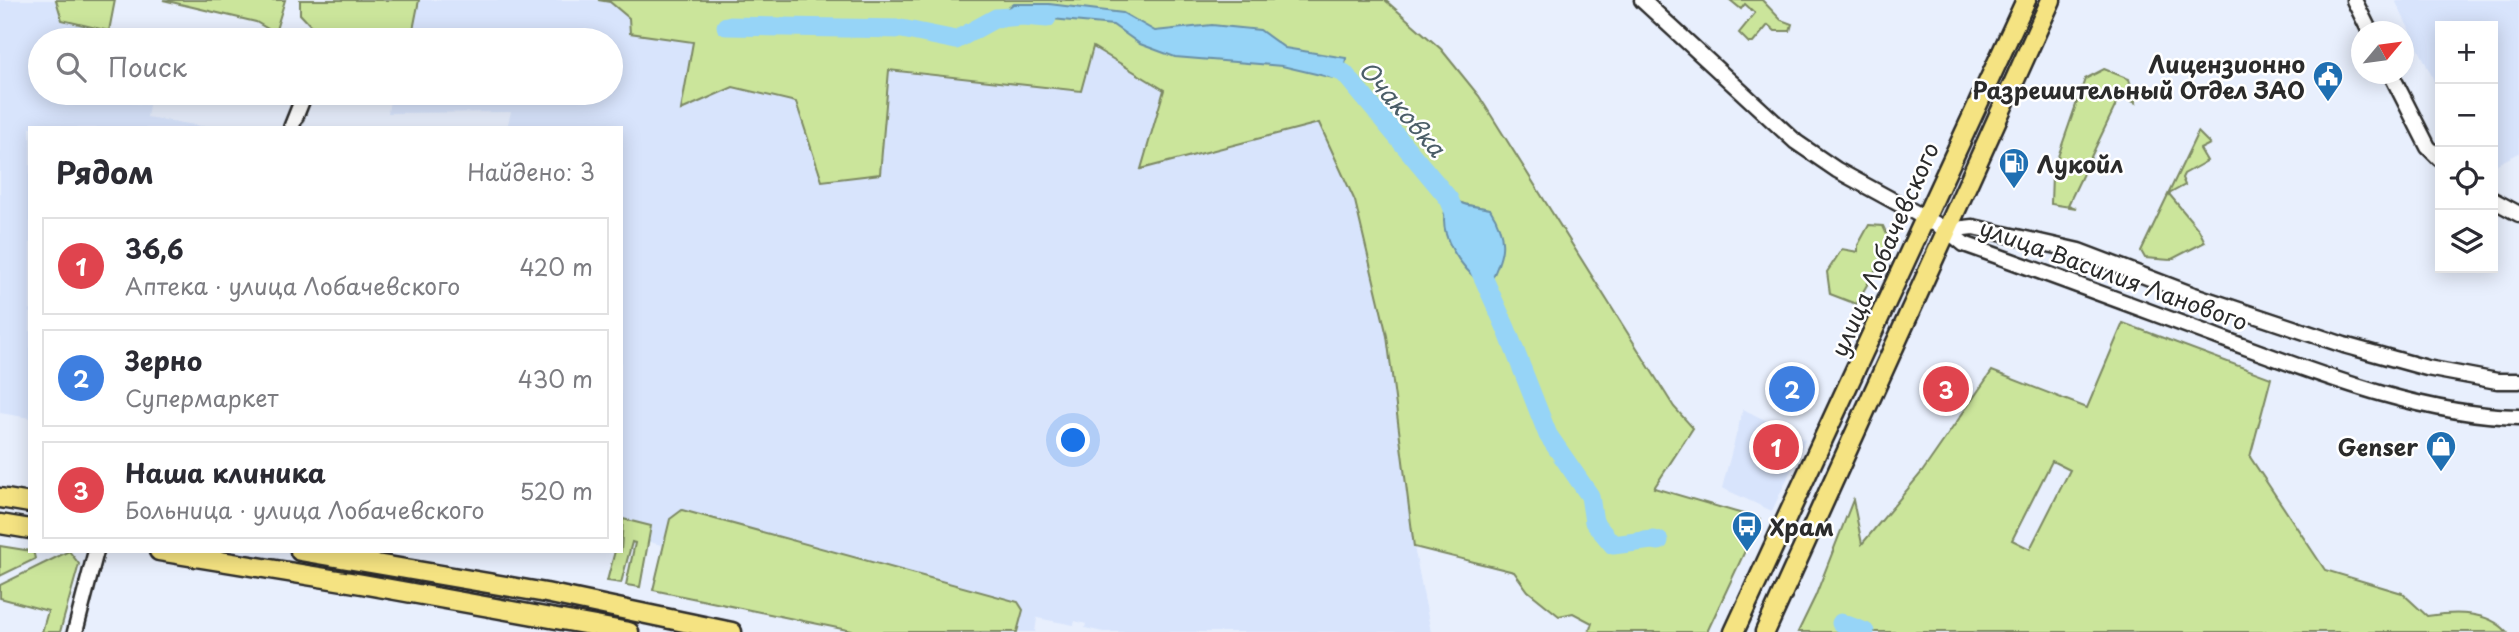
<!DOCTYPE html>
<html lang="ru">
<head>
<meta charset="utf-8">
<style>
  :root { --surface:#fff; --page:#f2f2f3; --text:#2b2b33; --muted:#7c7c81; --line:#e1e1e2; --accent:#1f6fb2 }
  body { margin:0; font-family:"Playpen Sans",sans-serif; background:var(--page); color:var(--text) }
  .controls { position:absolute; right:21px; top:21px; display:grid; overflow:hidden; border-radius:0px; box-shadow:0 4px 18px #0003 }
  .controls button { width:63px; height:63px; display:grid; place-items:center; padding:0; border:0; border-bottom:2px solid var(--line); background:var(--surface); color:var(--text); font:35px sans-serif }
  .compass { position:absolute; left:2351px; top:21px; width:63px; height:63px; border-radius:50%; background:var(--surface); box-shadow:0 4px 18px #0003; rotate:61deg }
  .you { position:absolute; left:1074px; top:441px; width:24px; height:24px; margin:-18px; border:5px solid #fff; border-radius:50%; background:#1a73e8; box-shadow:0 0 0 10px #1a73e833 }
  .badge { display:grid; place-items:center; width:46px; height:46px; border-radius:50%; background:var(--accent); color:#fff; font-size:23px; font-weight:700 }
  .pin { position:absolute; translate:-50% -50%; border:4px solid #fff; box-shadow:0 2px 7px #0006 }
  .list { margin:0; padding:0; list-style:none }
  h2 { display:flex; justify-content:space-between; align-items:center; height:91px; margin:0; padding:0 28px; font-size:30px }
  h2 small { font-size:23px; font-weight:400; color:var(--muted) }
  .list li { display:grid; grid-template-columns:46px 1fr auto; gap:21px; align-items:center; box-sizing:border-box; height:98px; margin:0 14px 14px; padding:0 14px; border:2px solid var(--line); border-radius:0px }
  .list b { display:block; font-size:26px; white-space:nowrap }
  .list p { margin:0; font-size:23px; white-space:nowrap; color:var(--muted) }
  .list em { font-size:23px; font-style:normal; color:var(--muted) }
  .icon { flex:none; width:38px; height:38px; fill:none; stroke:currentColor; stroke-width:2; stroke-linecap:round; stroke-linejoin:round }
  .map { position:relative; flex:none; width:2519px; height:632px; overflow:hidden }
  .search { position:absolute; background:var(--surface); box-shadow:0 4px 18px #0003; left:28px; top:28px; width:595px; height:77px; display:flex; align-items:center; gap:18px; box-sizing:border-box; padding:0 24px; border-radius:38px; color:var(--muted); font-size:26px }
  .panel { position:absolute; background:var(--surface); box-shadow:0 4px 18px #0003; left:28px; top:126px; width:595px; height:427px; border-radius:0px }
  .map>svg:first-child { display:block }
  .built { fill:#d8e4fc }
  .green { fill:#cbe59b; stroke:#7b8863; stroke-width:2; fill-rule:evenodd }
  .water { fill:#96d4f7; stroke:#6b90a5; stroke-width:2 }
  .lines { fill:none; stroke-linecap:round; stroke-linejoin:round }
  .river { stroke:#96d4f7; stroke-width:19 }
  .minor-casing { stroke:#2b2b2b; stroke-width:19 }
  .major-casing { stroke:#2b2b2b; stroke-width:23 }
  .minor { stroke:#fff; stroke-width:14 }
  .major { stroke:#f5e382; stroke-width:18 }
  .labels { text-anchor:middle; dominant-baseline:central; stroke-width:5; stroke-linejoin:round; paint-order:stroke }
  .poi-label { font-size:23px; font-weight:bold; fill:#2b2b2b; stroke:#fff; text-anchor:end }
  .street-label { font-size:23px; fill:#2b2b2b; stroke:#fff }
  .water-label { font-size:24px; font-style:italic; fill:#4b5e68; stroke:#fff }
</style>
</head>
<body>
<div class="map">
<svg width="2519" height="632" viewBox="0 0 2519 632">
  <rect width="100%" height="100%" fill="#e8effd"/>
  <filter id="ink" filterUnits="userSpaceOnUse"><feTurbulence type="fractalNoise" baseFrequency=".0143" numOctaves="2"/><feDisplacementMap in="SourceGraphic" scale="14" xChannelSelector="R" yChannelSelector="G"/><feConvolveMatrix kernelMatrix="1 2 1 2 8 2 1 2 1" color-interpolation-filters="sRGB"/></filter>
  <g filter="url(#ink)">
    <g class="built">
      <path d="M0,0H56L62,20L109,31L107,40H40V93H119L123,98L133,103L149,105L147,117L213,128H30V418L0,413Z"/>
      <path d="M405,0H601L610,2L629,18L630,33L693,42L681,109L733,87L796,102L880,174L888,70L1081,91L1092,47L1164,90L1141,169L1319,123L1355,201L1387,336L1414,547L1431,632H1103L1085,628L1086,624L1075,621L1074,625L1037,618L1035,632H1020L791,581L621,534V128H507L511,112L388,113L391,93H611V40H399Z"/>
      <path d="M2395,0H2519V153L2493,166V26H2440V93Z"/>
      <path d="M1743,409L1805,440L1772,511L1722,488Z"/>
    </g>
    <g class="green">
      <path d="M56,0H115L109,31L62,20Z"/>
      <path d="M163,0H285L275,33L256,22Z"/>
      <path d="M300,0H419L411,40H386V34L382,40H324L300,14Z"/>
      <path d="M598,0H1385L1441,49L1479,96L1674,407L1693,428L1654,488L1760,519L1707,632H1589L1592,623L1573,613L1559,616L1528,591L1514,572L1414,547L1387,336L1355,201L1319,123L1141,169L1164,90L1093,47L1081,91L889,70L880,174L822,181L796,102L733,87L681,110L693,42L630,33L629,18L610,2ZM1450,199L1467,205L1490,209L1487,289Z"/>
      <path d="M1730,0H1762L1781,20L1792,24L1790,31H1775L1768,25L1753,43H1749L1739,33L1755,13L1745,4L1741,9Z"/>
      <path d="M2104,69L2129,79L2136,103L2120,96L2068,205L2076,208L2051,204L2052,174L2085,79Z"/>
      <path d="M2198,132L2210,144L2200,149L2207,161L2184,174L2182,178L2185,185L2169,194L2199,230L2205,242L2170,260L2145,258L2141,251Z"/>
      <path d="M1869,225L1883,226L1891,243L1856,304L1830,294L1827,272L1842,249L1858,252V245Z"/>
      <path d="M2123,323L2271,378L2250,457L2325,570L2402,593L2427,616C2454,612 2487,610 2507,632H1798L1815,597L1853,500L1862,544L1922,472L1992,371L2087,408ZM2052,461L2070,470L2030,549L2012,540Z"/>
      <path d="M682,510L1018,602L1023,610L1017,632H857L653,590L670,519Z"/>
      <path d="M623,519L651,526L640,587L626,585L635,543L632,542L621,583L607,581L615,551H621Z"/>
      <path d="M0,546L31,551L34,554L35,559L0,576Z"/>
      <path d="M69,551L79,564L60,632H42L48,611L0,598V585Z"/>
    </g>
    <g class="water">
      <path d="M1013,4H1049L1123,13L1155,31L1212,25L1260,30L1285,48L1346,58L1344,73L1333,78L1282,66L1175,57L1140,44L1113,25L1021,16L996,18Z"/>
      <path d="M1449,199L1467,205L1490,209C1510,240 1503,258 1487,289C1462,268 1432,234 1449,199Z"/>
    </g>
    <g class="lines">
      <g class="river">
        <path d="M726,26L902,29L956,40L996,18L1023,16L1047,18"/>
        <path d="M1321,64L1344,73L1449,199L1459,223"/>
        <path d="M1478,266L1506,328L1548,435L1590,496L1594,522L1613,545L1652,540L1659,541"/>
        <path d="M1841,623L1865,632"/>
      </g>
      <g class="minor-casing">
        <g id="minor">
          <path d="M1642,0L1796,142L1837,170L1947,230L1964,244C2049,274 2134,306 2218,337C2311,371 2419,415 2519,417"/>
          <path d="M2354,0L2370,32"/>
          <path d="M2391,74L2428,147L2440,159"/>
          <path d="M291,128L305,93"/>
          <path d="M2493,200L2519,214"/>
          <path d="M1947,230L1973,227L2079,251L2194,295L2344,345L2427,368L2497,381H2519"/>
          <path d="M75,632L96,551"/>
        </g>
      </g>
      <g class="major-casing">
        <g id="major">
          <path d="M0,498L30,503"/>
          <path d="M0,524L30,529"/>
          <path d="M159,551L362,584L629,632"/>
          <path d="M300,551L546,593L732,632"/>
          <path d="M1734,632L2026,0"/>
          <path d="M1765,632L2051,0"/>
        </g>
      </g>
      <use href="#minor" class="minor"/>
      <use href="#major" class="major"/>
    </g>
  </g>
  <defs>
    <g id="civic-pin" transform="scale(1.575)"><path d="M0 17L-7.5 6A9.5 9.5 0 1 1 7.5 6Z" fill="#1f6fb2" stroke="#fff"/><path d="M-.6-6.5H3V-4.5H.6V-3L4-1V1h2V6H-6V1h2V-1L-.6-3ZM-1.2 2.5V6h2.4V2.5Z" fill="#fff"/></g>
    <g id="fuel-pin" transform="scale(1.575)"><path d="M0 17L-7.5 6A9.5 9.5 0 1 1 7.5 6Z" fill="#1f6fb2" stroke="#fff"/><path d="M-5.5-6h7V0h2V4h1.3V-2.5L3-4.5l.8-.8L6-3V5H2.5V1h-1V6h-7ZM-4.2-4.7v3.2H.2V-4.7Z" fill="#fff"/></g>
    <g id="shop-pin" transform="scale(1.575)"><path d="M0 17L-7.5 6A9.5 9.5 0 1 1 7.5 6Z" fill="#1f6fb2" stroke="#fff"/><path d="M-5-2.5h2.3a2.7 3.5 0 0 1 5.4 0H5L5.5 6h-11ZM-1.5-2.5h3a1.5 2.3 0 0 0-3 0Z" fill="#fff"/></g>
    <g id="bus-pin" transform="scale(1.575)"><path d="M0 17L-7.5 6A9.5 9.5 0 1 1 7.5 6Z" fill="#1f6fb2" stroke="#fff"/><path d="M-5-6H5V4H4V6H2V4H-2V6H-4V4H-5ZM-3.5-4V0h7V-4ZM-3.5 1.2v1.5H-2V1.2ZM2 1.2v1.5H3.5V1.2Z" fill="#fff"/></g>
  </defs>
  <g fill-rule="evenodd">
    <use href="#civic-pin" x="2328" y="76"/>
    <use href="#fuel-pin" x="2014" y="163"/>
    <use href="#shop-pin" x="2441" y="446"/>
    <use href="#bus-pin" x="1747" y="526"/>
  </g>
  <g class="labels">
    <g class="poi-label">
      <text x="2305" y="63">Лицензионно<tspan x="2305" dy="26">Разрешительный Отдел ЗАО</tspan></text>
      <text x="2037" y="163" text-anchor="start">Лукойл</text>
      <text x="2418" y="446">Genser</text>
      <text x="1770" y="526" text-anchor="start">Храм</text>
    </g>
    <g class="street-label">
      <text transform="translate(1884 249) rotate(-66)">улица Лобачевского</text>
      <text transform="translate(2114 274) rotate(20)">улица Василия Ланового</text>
    </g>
    <g class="water-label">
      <text transform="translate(1403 108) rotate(49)">Очаковка</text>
    </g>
  </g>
</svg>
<div class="controls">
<button>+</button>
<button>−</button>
<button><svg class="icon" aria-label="locate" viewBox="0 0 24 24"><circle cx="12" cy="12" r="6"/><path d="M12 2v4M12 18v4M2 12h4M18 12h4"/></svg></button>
<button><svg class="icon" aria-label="layers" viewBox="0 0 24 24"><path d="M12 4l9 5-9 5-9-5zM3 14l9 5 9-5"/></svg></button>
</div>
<svg class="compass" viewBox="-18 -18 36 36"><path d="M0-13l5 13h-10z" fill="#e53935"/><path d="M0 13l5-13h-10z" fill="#7c7c81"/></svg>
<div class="you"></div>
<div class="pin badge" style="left:1776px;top:447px;background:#e0444e">1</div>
<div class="pin badge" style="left:1792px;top:389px;background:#3f7fe0">2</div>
<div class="pin badge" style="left:1946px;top:389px;background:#e0444e">3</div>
<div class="search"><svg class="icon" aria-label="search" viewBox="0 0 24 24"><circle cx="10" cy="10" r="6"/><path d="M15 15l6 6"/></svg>Поиск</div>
<section class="panel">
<h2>Рядом<small>Найдено: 3</small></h2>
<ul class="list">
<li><span class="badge" style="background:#e0444e">1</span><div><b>36,6</b><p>Аптека · улица Лобачевского</p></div><em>420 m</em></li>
<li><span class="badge" style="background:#3f7fe0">2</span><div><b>Зерно</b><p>Супермаркет</p></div><em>430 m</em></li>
<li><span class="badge" style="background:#e0444e">3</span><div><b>Наша клиника</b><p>Больница · улица Лобачевского</p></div><em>520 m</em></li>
</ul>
</section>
</div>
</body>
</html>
